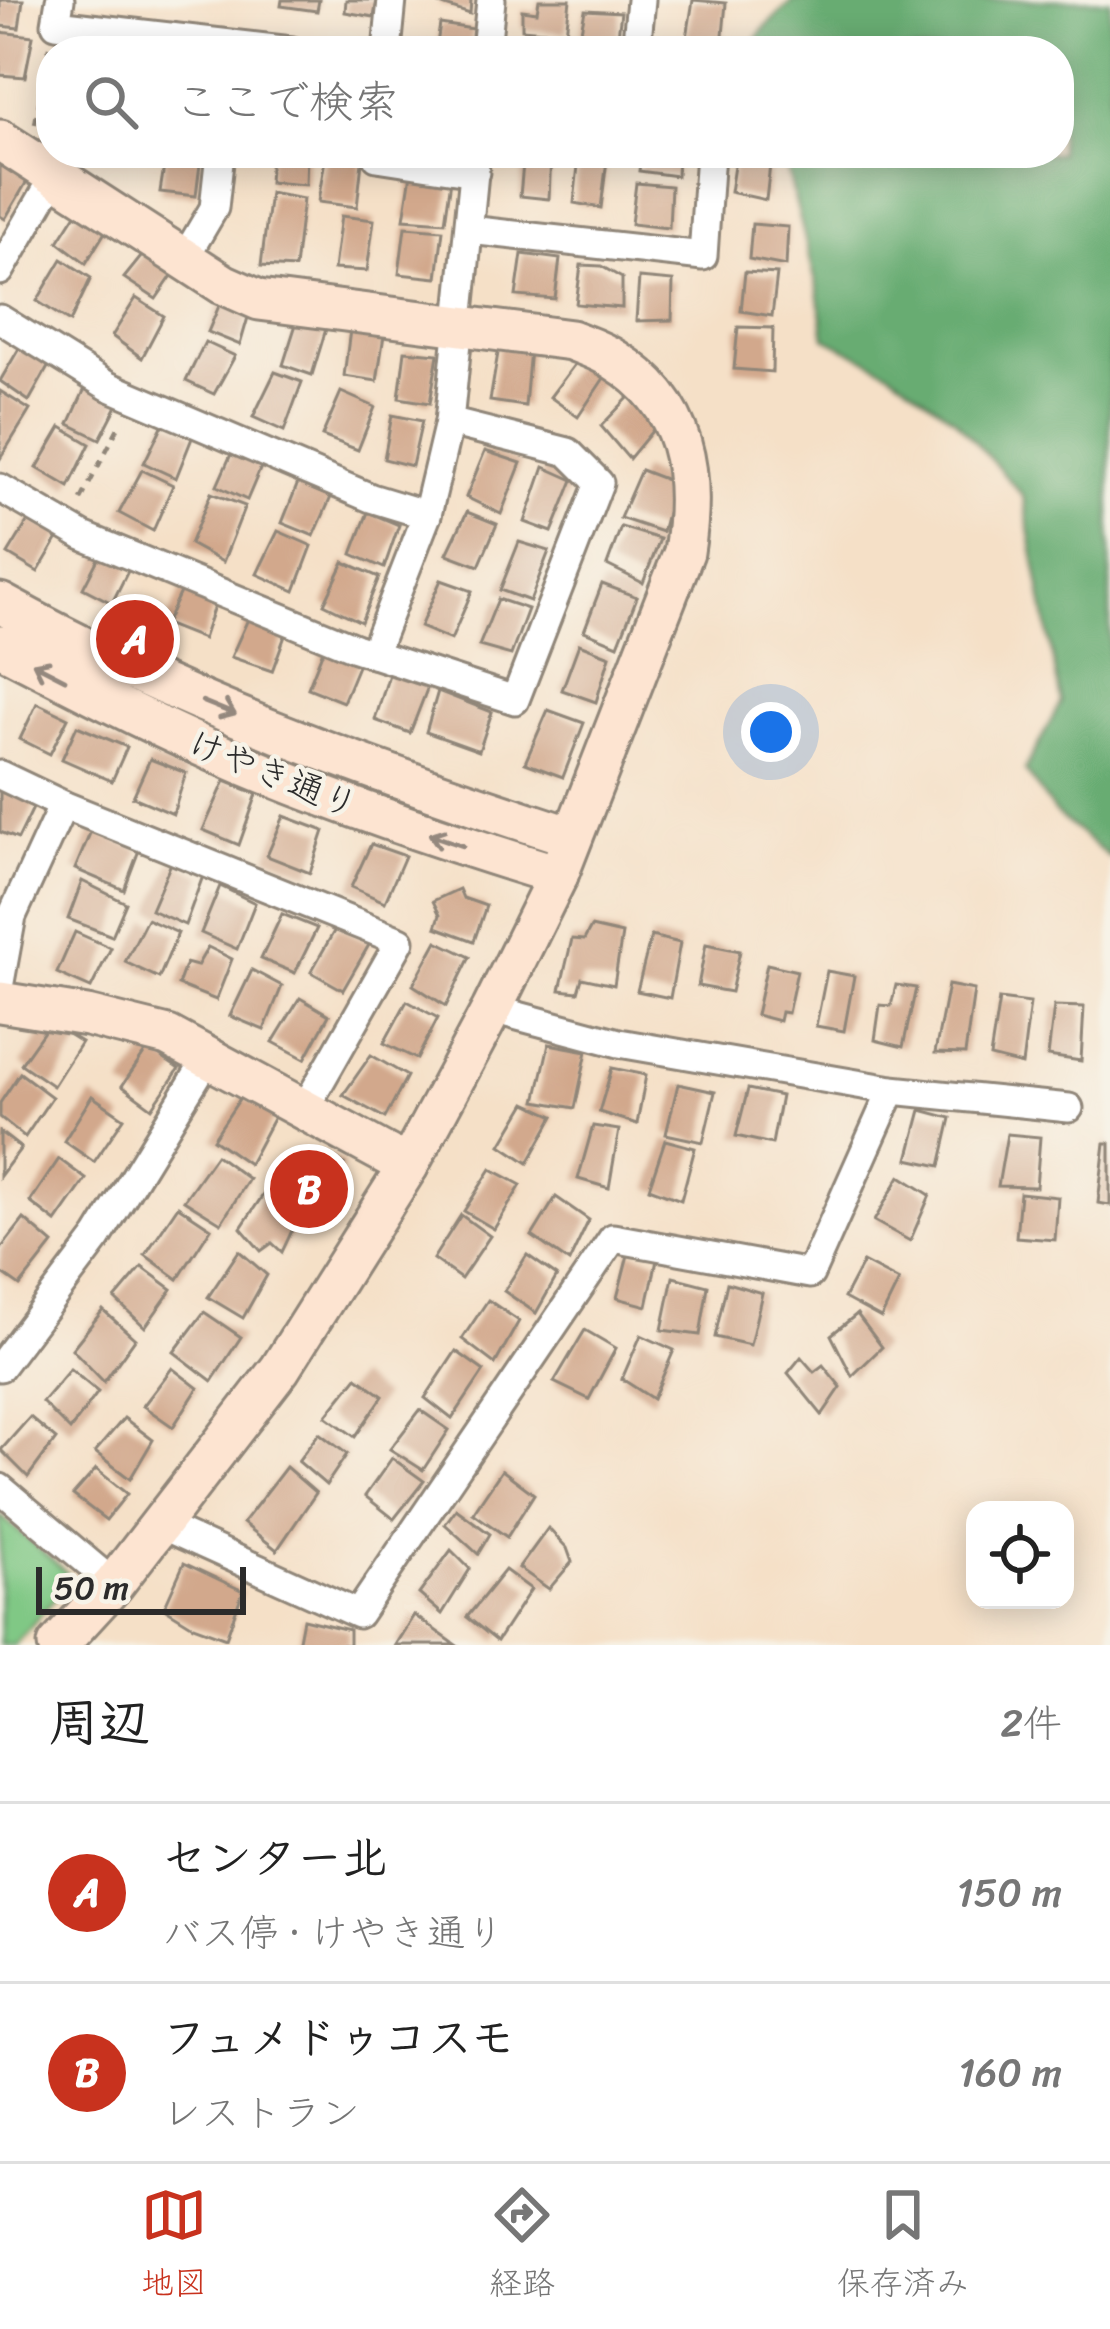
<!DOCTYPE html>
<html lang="ja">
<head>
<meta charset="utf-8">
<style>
  :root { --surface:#fff; --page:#f2f2f2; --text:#222; --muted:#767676; --line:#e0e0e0; --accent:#c8321e }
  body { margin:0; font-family:Sriracha,"Klee One",sans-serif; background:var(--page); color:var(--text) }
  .controls { position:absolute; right:36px; bottom:36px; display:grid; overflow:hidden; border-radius:24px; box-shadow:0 6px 30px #0003 }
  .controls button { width:108px; height:108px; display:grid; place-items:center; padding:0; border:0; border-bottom:3px solid var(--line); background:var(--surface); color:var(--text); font:60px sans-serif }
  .scale { position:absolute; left:36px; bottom:30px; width:210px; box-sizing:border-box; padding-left:12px; border:6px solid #2b2b2b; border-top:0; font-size:33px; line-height:42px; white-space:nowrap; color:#2b2b2b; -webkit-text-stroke:9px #f7f3e8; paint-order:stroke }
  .you { position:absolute; left:771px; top:732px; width:42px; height:42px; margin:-30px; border:9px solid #fff; border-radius:50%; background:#1a73e8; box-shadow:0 0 0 18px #1a73e833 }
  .badge { display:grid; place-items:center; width:78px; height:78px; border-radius:50%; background:var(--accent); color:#fff; font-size:39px; font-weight:700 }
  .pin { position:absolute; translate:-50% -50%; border:6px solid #fff; box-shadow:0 3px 12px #0006 }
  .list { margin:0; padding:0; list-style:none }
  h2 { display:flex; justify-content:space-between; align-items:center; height:156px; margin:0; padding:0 48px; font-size:51px }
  h2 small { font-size:39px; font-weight:400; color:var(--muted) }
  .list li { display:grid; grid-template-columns:78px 1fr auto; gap:36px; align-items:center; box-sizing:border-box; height:180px; padding:0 48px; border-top:3px solid var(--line) }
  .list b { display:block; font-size:45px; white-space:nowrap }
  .list p { margin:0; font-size:39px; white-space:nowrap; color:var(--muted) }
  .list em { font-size:39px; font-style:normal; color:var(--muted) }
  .icon { flex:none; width:66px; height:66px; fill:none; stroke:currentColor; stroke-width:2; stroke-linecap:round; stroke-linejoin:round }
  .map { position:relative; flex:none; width:1110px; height:1645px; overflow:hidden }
  .search { position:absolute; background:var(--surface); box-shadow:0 6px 30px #0003; left:36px; right:36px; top:36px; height:132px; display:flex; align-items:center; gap:30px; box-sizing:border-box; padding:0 42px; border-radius:48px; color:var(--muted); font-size:45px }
  .sheet { height:516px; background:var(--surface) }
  nav { display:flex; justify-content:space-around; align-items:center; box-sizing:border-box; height:168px; border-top:3px solid var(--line); background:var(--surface); font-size:33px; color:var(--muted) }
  nav a { display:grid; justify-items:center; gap:6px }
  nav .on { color:var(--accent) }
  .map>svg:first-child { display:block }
  .green { fill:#80c885; stroke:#567a58; stroke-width:3 }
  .forest { fill:#68ac72; stroke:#4a6c4e; stroke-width:3 }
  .building { fill:#d2a88c }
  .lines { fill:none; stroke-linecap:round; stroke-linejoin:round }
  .street-casing { stroke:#908679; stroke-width:33 }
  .secondary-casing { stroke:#908679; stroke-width:45 }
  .path { stroke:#908679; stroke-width:4.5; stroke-dasharray:9 9; stroke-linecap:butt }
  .street { stroke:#fff; stroke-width:27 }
  .secondary { stroke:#fde4d1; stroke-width:39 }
  .oneway { stroke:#94887e }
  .labels { text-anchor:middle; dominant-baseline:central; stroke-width:9; stroke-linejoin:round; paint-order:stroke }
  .street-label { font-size:36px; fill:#2b2b2b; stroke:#f7f3e8 }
</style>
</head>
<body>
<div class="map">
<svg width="1110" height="1645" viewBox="0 0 1110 1645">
  <rect width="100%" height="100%" fill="#f7f3e8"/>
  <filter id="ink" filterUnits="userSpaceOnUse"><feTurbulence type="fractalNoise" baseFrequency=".00833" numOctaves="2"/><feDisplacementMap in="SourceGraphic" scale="24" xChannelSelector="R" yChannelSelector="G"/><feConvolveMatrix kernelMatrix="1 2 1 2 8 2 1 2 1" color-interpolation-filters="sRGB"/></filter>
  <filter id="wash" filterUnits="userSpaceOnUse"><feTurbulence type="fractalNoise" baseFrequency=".004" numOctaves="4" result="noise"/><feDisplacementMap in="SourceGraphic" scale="48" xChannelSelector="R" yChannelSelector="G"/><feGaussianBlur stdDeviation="2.7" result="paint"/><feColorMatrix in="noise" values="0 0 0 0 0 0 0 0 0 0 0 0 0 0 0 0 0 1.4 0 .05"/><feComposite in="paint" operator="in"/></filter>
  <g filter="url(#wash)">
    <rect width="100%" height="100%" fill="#f5e0c7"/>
    <path class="green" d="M0,1515L73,1578L14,1645H0Z"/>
    <path class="forest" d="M793,0H1110V858L1055,813L1025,770L1061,702L1023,496L955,419L888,370L825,338L818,290L783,153H1059V51H749L763,30Z"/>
    <g id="blocks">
      <g class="building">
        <path d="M0,0H23L19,28L0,26Z"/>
        <path d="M282,0H319L317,11L281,6Z"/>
        <path d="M346,0H377L374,17L345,12Z"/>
        <path d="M439,0H471L470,14L439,4Z"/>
        <path d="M539,0H570L566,33L522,29V10L537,12Z"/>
        <path d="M693,0L726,3L722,46L686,44Z"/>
        <path d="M585,10L621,12L616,51H577Z"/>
        <path d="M440,24L473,29L470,51H436Z"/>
        <path d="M0,32L33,36L25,77L0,75Z"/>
        <path d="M65,37L91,41L90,51H64Z"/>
        <path d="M271,153H307L306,185L269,182Z"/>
        <path d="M326,153H363L357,207L318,202Z"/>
        <path d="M524,153H551L549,199L520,196Z"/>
        <path d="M641,153H678L677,176L639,171Z"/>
        <path d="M736,153L771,156L766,200L730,192Z"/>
        <path d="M166,154L201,156L196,196L160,192Z"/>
        <path d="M0,155L30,176L5,219L0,216Z"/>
        <path d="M579,156L607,160L601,208L574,203Z"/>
        <path d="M411,174L451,180L445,222L404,219Z"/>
        <path d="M636,183L671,186L669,228L631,224Z"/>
        <path d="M270,193L303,199L295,268L261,266Z"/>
        <path d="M81,206L110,224L86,263L58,242Z"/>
        <path d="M341,216L374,220L367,271L334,269Z"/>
        <path d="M752,224L788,227L786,266L749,259Z"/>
        <path d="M405,227L443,230L437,278L399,274Z"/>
        <path d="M149,247L178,267L156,299L124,278Z"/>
        <path d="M522,254L560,259L555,299L516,296Z"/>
        <path d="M62,259L91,278L70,322L37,301Z"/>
        <path d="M581,265L601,266L622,278V308L576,304Z"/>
        <path d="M745,272L777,274L772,316L741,311Z"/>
        <path d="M639,278L673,281L672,320L636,321Z"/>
        <path d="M224,294L251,307L240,345L208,332Z"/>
        <path d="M136,298L164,316L142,358L112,336Z"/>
        <path d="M297,321L326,329L312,375L283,365Z"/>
        <path d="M738,327L773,328L772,372L734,369Z"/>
        <path d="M350,330L384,335L377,381L344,376Z"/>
        <path d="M24,340L52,360L29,401L0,381Z"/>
        <path d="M205,342L235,356L214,394L186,381Z"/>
        <path d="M499,347L530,349L525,406L490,401Z"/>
        <path d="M405,351L438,354L430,403L399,398Z"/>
        <path d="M580,357L606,375L578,417L550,397Z"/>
        <path d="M275,372L302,382L284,431L253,417Z"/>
        <path d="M88,382L120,400L100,439L69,424Z"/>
        <path d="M0,391L30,410L0,459Z"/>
        <path d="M341,392L375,407L358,450L322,436Z"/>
        <path d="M631,395L657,425L629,459L601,426Z"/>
        <path d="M392,415L422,421L412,466L384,459Z"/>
        <path d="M165,420L194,433L176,478L144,463Z"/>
        <path d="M61,427L90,444L69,487L37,468Z"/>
        <path d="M485,451L521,463L501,514L466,497Z"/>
        <path d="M232,452L261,467L247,500L217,486Z"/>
        <path d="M544,467L573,480L552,532L525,522Z"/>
        <path d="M142,470L173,485L153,531L119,513Z"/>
        <path d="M641,470L675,483L662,532L620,518Z"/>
        <path d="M298,483L331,497L314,536L282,523Z"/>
        <path d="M211,493L245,506L223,562L190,544Z"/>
        <path d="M368,512L399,525L384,568L352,554Z"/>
        <path d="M467,512L497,524L479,566L447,554Z"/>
        <path d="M30,518L61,533L38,572L8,554Z"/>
        <path d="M621,527L660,539L643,583L607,565Z"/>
        <path d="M278,531L312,546L295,591L257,574Z"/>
        <path d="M519,542L549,551L530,601L500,590Z"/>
        <path d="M102,551L131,565L112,603L83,588Z"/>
        <path d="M344,562L379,577L361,622L324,604Z"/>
        <path d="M441,580L472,591L451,640L420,627Z"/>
        <path d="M602,584L637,597L618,645L584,631Z"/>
        <path d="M181,590L215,603L203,639L165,624Z"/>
        <path d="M498,599L528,609L511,655L479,646Z"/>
        <path d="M249,617L286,633L272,671L231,657Z"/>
        <path d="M579,644L610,656L596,702L562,690Z"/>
        <path d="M324,648L360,661L343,702L308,688Z"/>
        <path d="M390,671L429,684L410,733L375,720Z"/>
        <path d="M438,691L492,712L479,751L426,732Z"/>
        <path d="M37,703L68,718L50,754L20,739Z"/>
        <path d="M548,710L584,723L563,777L525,763Z"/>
        <path d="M77,726L127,747L112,781L62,759Z"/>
        <path d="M150,759L186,773L173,814L133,797Z"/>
        <path d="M225,781L257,794L239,845L203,830Z"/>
        <path d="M0,786L36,802L18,839L0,832Z"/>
        <path d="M284,816L324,831L310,873L267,856Z"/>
        <path d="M91,831L139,850L124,890L75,869Z"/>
        <path d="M371,844L405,856L385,902L351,887Z"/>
        <path d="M172,861L203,876L185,925L151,910Z"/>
        <path d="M82,881L126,903L112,936L68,919Z"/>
        <path d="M220,886L255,903L237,949L201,933Z"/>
        <path d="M459,889L463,898L486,906L474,941L436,927L440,915L433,901Z"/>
        <path d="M282,914L317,928L295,973L261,959Z"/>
        <path d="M147,919L178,933L159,978L125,962Z"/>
        <path d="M337,926L370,943L343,990L311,972Z"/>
        <path d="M591,927L622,934L614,985L582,978L578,992L560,990L572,939L584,940Z"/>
        <path d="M75,932L111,948L91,988L57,973Z"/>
        <path d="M651,936L680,943L670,998L637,991Z"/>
        <path d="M437,941L470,957L446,1006L413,985Z"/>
        <path d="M706,944L740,951L731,992L698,986Z"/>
        <path d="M208,947L232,959L216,1000L178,985L186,963L197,966Z"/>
        <path d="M767,964L797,971L788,1013L781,1012L779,1021L756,1015Z"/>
        <path d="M252,970L282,986L264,1030L230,1016Z"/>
        <path d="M827,971L854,976L844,1031L816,1026Z"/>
        <path d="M896,985L916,988L903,1047L875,1040L880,1005L891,1006Z"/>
        <path d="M948,985L974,990L965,1054L935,1053Z"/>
        <path d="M300,998L329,1015L305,1059L273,1042Z"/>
        <path d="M999,999L1030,1003L1022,1065L990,1057Z"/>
        <path d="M407,1001L438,1018L417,1059L384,1043Z"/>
        <path d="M1054,1006L1084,1007L1081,1061L1048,1056Z"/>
        <path d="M50,1023L81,1042L53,1086L21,1064Z"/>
        <path d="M549,1044L587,1051L575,1108L536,1101Z"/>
        <path d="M148,1048L179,1069L152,1108L122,1086Z"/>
        <path d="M371,1055L407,1076L385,1118L343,1095Z"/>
        <path d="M612,1068L646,1075L637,1124L599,1112Z"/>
        <path d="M20,1073L52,1097L25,1137L0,1117V1103Z"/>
        <path d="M678,1084L715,1092L703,1142L666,1134Z"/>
        <path d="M748,1089L781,1096L772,1144L736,1136Z"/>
        <path d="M92,1096L124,1118L94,1162L64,1141Z"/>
        <path d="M241,1097L275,1115L249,1164L213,1139Z"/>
        <path d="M526,1103L554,1116L528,1163L501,1145Z"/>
        <path d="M921,1110L951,1118L940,1166L908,1159Z"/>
        <path d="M593,1126L619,1130L609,1188L578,1179Z"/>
        <path d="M0,1132L21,1148L0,1176Z"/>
        <path d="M1007,1134L1040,1137L1036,1187L998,1186Z"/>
        <path d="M665,1140L695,1148L681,1200L649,1188Z"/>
        <path d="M1105,1143H1110V1205L1098,1203Z"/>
        <path d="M300,1149L320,1160L329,1155L344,1164L320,1214L278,1184Z"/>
        <path d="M216,1155L249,1179L221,1223L184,1200Z"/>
        <path d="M59,1159L86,1179L56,1222L30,1202Z"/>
        <path d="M491,1169L521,1185L494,1229L464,1211Z"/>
        <path d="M900,1176L930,1195L910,1241L874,1221Z"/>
        <path d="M265,1192L298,1218L282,1252L272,1243L261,1251L241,1228Z"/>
        <path d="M1020,1193L1058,1197L1055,1240L1016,1237Z"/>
        <path d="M556,1197L589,1220L569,1262L532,1236Z"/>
        <path d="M178,1206L211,1228L178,1279L145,1255Z"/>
        <path d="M461,1215L490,1236L461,1279L433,1259Z"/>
        <path d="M24,1219L53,1244L20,1286L0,1272V1250Z"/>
        <path d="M239,1251L267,1275L243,1318L208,1297Z"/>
        <path d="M629,1251L657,1260L647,1306L617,1298Z"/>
        <path d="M527,1255L557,1276L536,1313L504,1291Z"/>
        <path d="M863,1262L899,1281L881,1318L844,1298Z"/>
        <path d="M142,1267L172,1289L145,1327L115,1299Z"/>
        <path d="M673,1277L708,1286L700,1335L662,1330Z"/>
        <path d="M727,1283L762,1293L750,1345L715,1337Z"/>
        <path d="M488,1300L519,1321L495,1364L462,1339Z"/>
        <path d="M103,1310L135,1339L104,1382L72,1349Z"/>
        <path d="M204,1312L241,1337L212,1381L174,1352Z"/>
        <path d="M857,1314L882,1347L852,1376L831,1335Z"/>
        <path d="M585,1330L616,1348L589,1399L554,1382Z"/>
        <path d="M641,1335L674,1350L653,1399L622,1379Z"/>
        <path d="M456,1351L484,1371L452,1419L425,1398Z"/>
        <path d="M801,1357L814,1372L823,1365L841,1387L822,1415L788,1373Z"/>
        <path d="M172,1368L198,1388L173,1427L143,1406Z"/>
        <path d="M70,1369L98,1392L70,1430L42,1402Z"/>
        <path d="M357,1377L383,1396L355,1437L326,1416Z"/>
        <path d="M420,1410L449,1430L423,1470L390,1449Z"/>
        <path d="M30,1417L56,1439L28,1477L1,1450Z"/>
        <path d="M124,1418L153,1440L130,1479L95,1452Z"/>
        <path d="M319,1433L347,1454L326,1485L298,1461Z"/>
        <path d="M392,1458L424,1481L394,1519L365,1496Z"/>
        <path d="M286,1467L316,1493L277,1550L243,1523Z"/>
        <path d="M96,1469L127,1494L106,1520L73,1495Z"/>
        <path d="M502,1470L534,1494L507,1537L473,1513Z"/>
        <path d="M456,1509L490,1534L478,1554L445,1524Z"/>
        <path d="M548,1528L567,1548L572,1562L549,1589L519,1568Z"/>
        <path d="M451,1550L470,1569L442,1614L419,1594Z"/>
        <path d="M184,1563L243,1591L226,1638L193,1626L164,1608Z"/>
        <path d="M505,1570L531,1589L497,1641L467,1617Z"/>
        <path d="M414,1615L456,1645H395Z"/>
        <path d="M303,1619L349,1630V1645H298Z"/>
      </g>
    </g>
  </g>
  <g filter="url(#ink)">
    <use href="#blocks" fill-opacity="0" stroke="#908679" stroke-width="3"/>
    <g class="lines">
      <g class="street-casing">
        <g id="street">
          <path d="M60,0L56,24L292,51"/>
          <path d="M387,51L392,0"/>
          <path d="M486,51L491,0"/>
          <path d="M636,51L641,0"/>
          <path d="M378,153L377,157L475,172"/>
          <path d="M469,230L703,256L710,153"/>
          <path d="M184,259L214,208L220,153"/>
          <path d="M0,271L56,174"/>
          <path d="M0,319L108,386L371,498L427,515L449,422L476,153"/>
          <path d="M0,488L83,536L355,648L515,700L599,483L568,452L449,422"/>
          <path d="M373,654L427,515"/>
          <path d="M0,775L63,805L400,941L304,1110"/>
          <path d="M0,982L12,916L63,805"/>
          <path d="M492,1009L619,1043L892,1090L1069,1108"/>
          <path d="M0,1367L98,1237L209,1056"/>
          <path d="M0,1488L114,1584"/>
          <path d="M161,1525L358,1614L613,1238L810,1274L892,1090"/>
        </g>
      </g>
      <g class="secondary-casing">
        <g id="secondary">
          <path d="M0,140L223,284L259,300L571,340C586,346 602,351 615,360C687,404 696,475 684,552L558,875L492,1009L408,1166L280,1369L114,1584L58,1645"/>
          <path d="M0,603C180,703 376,773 572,837"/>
          <path d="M0,646C87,691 173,736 264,773C360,812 459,845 558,875"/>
          <path d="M0,1002L87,1016L168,1036L408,1166"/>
        </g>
      </g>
      <g class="path">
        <path d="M35,124L49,47"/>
        <path d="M81,500L122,420"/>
      </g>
      <use href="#street" class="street"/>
      <use href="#secondary" class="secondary"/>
    </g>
    <defs><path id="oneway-shaft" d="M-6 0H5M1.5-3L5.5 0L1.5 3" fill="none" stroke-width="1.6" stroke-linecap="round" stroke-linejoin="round" transform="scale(3)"/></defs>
    <g class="oneway">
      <use href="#oneway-shaft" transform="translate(49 671) rotate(-153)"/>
      <use href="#oneway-shaft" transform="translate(219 708) rotate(22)"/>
      <use href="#oneway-shaft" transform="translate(446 840) rotate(-161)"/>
    </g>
  </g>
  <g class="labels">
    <g class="street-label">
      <text transform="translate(273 774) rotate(22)">けやき通り</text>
    </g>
  </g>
</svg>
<div class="controls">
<button><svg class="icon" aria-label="locate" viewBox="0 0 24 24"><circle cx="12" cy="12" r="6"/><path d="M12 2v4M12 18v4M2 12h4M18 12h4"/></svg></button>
</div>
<div class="scale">50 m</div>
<div class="you"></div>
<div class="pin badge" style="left:135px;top:639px">A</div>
<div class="pin badge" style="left:309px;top:1189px">B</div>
<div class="search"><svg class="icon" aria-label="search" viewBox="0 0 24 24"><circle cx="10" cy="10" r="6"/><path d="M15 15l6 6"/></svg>ここで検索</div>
</div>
<section class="sheet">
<h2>周辺<small>2件</small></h2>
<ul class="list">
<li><span class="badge">A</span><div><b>センター北</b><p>バス停 · けやき通り</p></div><em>150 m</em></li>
<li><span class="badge">B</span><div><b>フュメドゥコスモ</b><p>レストラン</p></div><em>160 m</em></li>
</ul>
</section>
<nav>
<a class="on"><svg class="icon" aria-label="map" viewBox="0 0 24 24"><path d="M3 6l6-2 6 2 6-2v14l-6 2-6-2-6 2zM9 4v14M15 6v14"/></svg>地図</a>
<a><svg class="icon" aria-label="directions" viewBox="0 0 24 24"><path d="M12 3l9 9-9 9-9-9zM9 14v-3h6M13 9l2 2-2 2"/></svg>経路</a>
<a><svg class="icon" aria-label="saved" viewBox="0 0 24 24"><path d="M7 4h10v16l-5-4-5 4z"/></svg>保存済み</a>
</nav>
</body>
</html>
